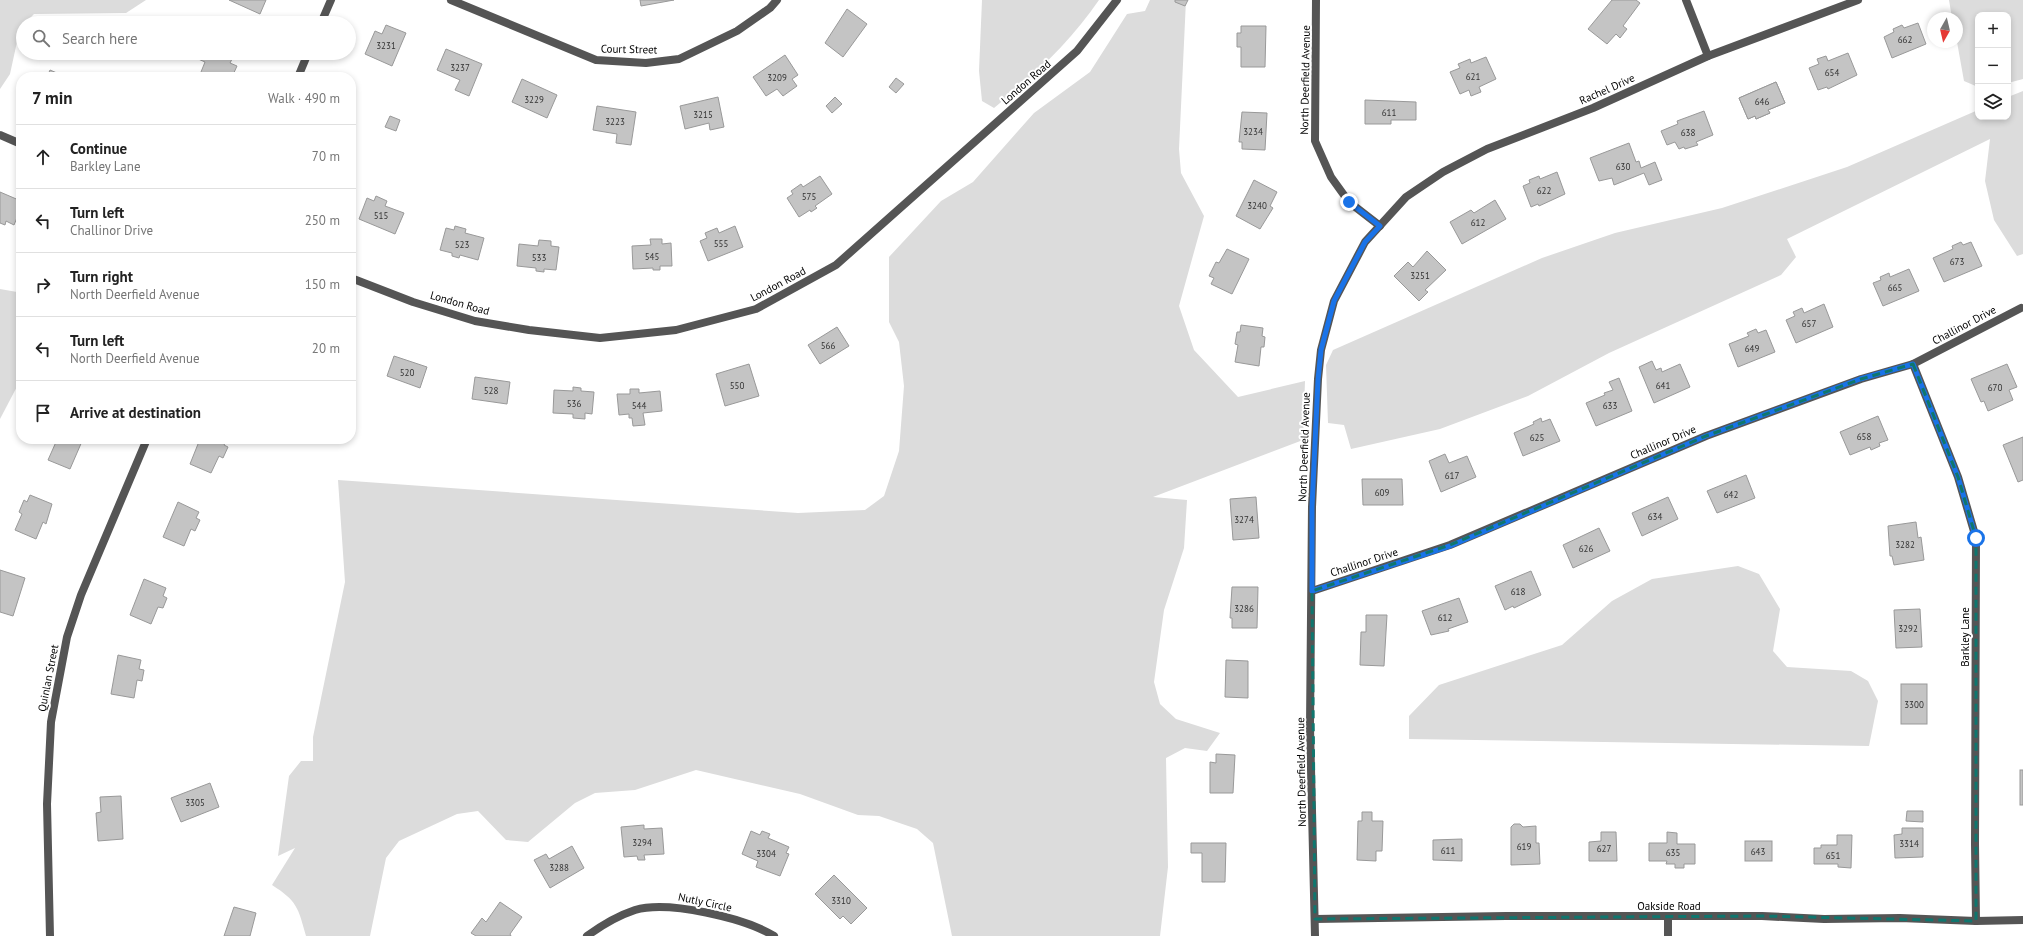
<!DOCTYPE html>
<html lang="en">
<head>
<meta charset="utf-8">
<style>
  :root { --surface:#fff; --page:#f6f6f6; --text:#222; --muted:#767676; --line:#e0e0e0 }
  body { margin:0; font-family:"PT Sans",sans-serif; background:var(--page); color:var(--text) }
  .controls { position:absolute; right:12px; top:12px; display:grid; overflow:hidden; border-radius:8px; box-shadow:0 2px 6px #0003 }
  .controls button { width:36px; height:36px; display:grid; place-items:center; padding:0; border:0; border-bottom:1px solid var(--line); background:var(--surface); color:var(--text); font:20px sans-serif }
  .compass { position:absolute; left:1927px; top:12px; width:36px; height:36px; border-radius:50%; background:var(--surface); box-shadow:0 2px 6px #0003; rotate:188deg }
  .stop { position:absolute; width:12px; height:12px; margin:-9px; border:3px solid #1a73e8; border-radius:50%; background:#fff }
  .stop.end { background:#1a73e8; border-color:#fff; box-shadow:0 1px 4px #0008 }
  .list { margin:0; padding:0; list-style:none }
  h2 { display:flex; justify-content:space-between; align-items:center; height:52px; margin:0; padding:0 16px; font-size:17px }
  h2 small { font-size:13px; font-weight:400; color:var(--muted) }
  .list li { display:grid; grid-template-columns:26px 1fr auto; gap:12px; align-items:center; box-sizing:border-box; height:64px; padding:0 16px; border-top:1px solid var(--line) }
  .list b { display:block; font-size:15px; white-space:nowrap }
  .list p { margin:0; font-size:13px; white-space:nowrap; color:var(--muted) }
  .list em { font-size:13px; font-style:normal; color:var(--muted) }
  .icon { flex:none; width:22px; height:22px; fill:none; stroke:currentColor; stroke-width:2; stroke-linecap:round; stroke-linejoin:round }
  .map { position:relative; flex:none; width:2023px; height:936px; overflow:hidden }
  .search { position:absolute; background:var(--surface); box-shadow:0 2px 6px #0003; left:16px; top:16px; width:340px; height:44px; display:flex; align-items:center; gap:10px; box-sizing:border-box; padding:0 14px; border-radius:22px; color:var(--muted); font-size:15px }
  .panel { position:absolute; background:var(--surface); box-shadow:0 2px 6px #0003; left:16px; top:72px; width:340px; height:372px; border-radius:16px }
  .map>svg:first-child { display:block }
  .green { fill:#dcdcdc }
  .building { fill:#c4c4c4; stroke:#999 }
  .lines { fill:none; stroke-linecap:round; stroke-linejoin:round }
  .minor { stroke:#555; stroke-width:8 }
  .tertiary { stroke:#555; stroke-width:8 }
  .route { stroke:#1a73e8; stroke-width:5 }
  .marked { fill:none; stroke:#0f766e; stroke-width:3; stroke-dasharray:8 5; stroke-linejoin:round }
  .labels { text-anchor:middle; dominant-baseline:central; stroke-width:4; stroke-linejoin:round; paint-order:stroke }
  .number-label { font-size:9px; fill:#313131 }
  .street-label { font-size:11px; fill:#000; stroke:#fff }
</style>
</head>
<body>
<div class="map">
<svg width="2023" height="936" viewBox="0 0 2023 936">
  <rect width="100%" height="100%" fill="#fff"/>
  <g class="green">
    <path d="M0,0H146L126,13L34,14L20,28L10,74L0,89Z"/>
    <path d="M982,0H1099C1071,41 1033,77 994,108L982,101L979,71Z"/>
    <path d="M1150,0H1186L1179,149L1181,173L1204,216L1179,306L1194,350L1238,397L1305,381L1303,440L1153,497L1187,500L1184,548L1164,610L1154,682L1160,704L1176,719L1220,733L1207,751L1185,748L1166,758L1168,867L1160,936H952L933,843L917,829L879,816L858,815L800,794L696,770L635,790L595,793L575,803L528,842L506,840L478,811L457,814L399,841L386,858L370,936H306C298,907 297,901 272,885L295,848L278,856L289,776L301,761H313V737L345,582L338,480L798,513L865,510L884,496L899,451L904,386L899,342L889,322V257L941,201L973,182L1034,113L1090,72L1127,14L1145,11Z"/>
    <path d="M1949,0H2023V79L2008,83V15H1978V87L1964,81L1957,42V18H1952Z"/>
    <path d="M2023,91V254L2017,256L1994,220L1985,181L1990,139L1787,239L1796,257L1781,275L1609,353L1528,396L1440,429L1351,449L1344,425L1328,423L1326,365L1333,350L1542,258L1615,233L1722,208L1847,167L1978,110V117H2008V97Z"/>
    <path d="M0,289L17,292L21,296V379L0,419Z"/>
    <path d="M1738,566L1759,574L1780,609L1773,651L1787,667L1851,671L1868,681L1878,701L1869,746L1409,739V716L1439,685L1562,645L1612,601L1652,579Z"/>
  </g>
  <g class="building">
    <path d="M229,0H266L260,14Z"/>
    <path d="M640,0H674L641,6Z"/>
    <path d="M1175,0H1188L1185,6L1175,2Z"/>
    <path d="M1612,0H1636L1640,3L1623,26L1627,29L1620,38L1616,34L1607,44L1588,29Z"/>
    <path d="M847,9L867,24L843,57L825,43Z"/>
    <path d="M1918,23L1926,44L1892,58L1884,37L1894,32L1893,29L1902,25L1904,28Z"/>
    <path d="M386,25L406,33L392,66L365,54L375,31L382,34Z"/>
    <path d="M1241,26H1266L1265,67H1241V47H1237V33H1241Z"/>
    <path d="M446,49L482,64L469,96L455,90L460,80L437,70Z"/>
    <path d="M198,53H235L230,63L237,66L232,77H199L205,62L196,58Z"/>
    <path d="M1848,53L1857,75L1828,89L1827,87L1818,90L1809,68L1819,64L1817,59L1826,56L1828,61Z"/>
    <path d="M785,55L798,75L792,79L797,86L783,96L777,89L766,96L753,77Z"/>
    <path d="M1486,57L1496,79L1479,87L1481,92L1471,96L1469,90L1460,94L1450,72L1460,68L1458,64L1470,59L1471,63Z"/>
    <path d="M50,70L66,77H47Z"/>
    <path d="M896,78L904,84L896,93L889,87Z"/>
    <path d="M522,79L557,95L547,118L512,102Z"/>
    <path d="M1776,82L1785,103L1768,110L1770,113L1756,119L1755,116L1748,119L1739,98Z"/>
    <path d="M1776,82L1785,103L1768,110L1770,113L1756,119L1755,116L1748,119L1739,98Z"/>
    <path d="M718,97L724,127L710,130L709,123L685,129L680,106Z"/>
    <path d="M835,97L842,104L832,113L826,106Z"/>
    <path d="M1365,100L1416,102V120H1391V124H1365Z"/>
    <path d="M597,106L636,112L631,145L616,143L617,134L593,130Z"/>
    <path d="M1704,111L1713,135L1696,142L1698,145L1685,149L1684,147L1679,149L1675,142L1667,145L1661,131L1678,124L1677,121Z"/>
    <path d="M1242,112L1267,113L1265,150L1242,149V142H1239Z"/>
    <path d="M390,116L400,120L396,131L385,127Z"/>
    <path d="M1629,143L1636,162L1639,161L1641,168L1655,162L1662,180L1649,185L1644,173L1614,185L1612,178L1599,181L1590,158Z"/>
    <path d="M1557,172L1565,194L1539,206L1538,204L1531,207L1523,186L1530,183L1529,180L1539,176L1540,179Z"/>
    <path d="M820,176L832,194L815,206L817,208L811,212L810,210L799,217L787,198L793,194L791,191L801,184L803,187Z"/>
    <path d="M1254,180L1277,192L1270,206L1273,208L1260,229L1236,216Z"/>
    <path d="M0,192L21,201V208L14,225L6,221L5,225L0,223Z"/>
    <path d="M376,196L387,201L385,206L404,213L395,234L359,219L367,198L374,201Z"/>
    <path d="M1495,200L1506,219L1462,244L1450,222L1471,210L1474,213Z"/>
    <path d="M455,226L466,229L465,233L484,238L478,260L460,255L459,258L452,256V253L440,250L446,228L454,230Z"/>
    <path d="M735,226L743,247L708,261L700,241L707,238L705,233L717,228L719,233Z"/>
    <path d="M650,239H662V244L671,243L672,266H660V270H653V268L633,269L632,246L651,245Z"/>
    <path d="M539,240L551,241V246L559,247L556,270L544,269V272L536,271V268L517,266L519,244L538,246Z"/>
    <path d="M1961,242L1963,245L1971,242L1982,266L1944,282L1933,258L1953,249L1952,246Z"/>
    <path d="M1227,249L1249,259L1232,294L1211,284L1214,278L1209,276L1216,262L1219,263Z"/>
    <path d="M1427,251L1446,270L1425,290L1428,292L1419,301L1394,276L1408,262L1413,267Z"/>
    <path d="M1909,269L1919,291L1883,306L1873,283L1881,280L1880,277L1889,273L1890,277Z"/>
    <path d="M1824,304L1833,327L1796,343L1786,320L1795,316L1793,312L1802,308L1804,313Z"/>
    <path d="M1241,325L1263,328L1262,336L1265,337L1264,347H1261L1259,366L1235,362L1238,345L1235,344L1237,332H1240Z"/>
    <path d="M837,327L849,346L820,364L808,345Z"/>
    <path d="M1756,329L1758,333L1766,330L1775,352L1738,367L1729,344L1749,336L1747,333Z"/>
    <path d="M394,356L427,367L420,388L387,376Z"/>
    <path d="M1652,361L1656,370L1661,368L1662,372L1680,364L1690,387L1654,403L1639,367Z"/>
    <path d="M749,364L759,396L725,406L716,374Z"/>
    <path d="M2007,364L2017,387L2009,390L2013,400L1988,411L1984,401L1981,402L1971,379Z"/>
    <path d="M475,377L510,382L507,404L472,399Z"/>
    <path d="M1619,378L1632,411L1596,426L1586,403L1605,395L1604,393L1613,390L1609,382Z"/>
    <path d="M573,387L581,388V391L594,392L592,414L585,413V419L573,418V414L553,413L554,390L573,391Z"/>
    <path d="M630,389H639V393L660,391L662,411L643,413L645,425L633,426L632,418H629V414L619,415L617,394H630Z"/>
    <path d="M1878,416L1888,440L1879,443L1880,446L1871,450L1870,447L1850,455L1840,432Z"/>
    <path d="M1541,418L1542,422L1550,419L1560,441L1523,456L1514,433L1534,424L1533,422Z"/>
    <path d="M2023,437V480L2018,482L2003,445Z"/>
    <path d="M52,439H83L70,469L48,460L56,442Z"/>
    <path d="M200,439H227L224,445L228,447L223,458L219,456L211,473L190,464Z"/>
    <path d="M1445,454L1449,463L1467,456L1476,477L1441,492L1429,461Z"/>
    <path d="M1746,475L1755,498L1717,513L1707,491Z"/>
    <path d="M1362,479H1402L1403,505H1363Z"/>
    <path d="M30,495L52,504L46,524L43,522L36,539L15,530L22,514L19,512L24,500L27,502Z"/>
    <path d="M1256,497L1259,538L1233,540L1230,499Z"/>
    <path d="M1668,497L1678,519L1642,536L1632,513Z"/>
    <path d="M178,502L199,512L196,518L200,520L195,531L191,529L184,546L163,537Z"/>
    <path d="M1916,522L1918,538L1921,537L1924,560L1894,565L1892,556H1890L1888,526Z"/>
    <path d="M1599,528L1610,551L1573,568L1563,545Z"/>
    <path d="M0,570L25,578L13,616L0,612Z"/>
    <path d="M1531,571L1541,595L1514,608L1513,606L1505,610L1495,586Z"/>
    <path d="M144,579L166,588L163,596L167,598L163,608L158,607L151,624L130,615Z"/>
    <path d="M1232,587H1258L1257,628H1232V618H1230Z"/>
    <path d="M1459,598L1468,622L1448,629L1449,631L1431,635L1422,611Z"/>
    <path d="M1920,609L1922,647L1896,648L1894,610Z"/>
    <path d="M1366,615H1387L1384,666L1360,665L1361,632H1366Z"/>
    <path d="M118,655L141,660L139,669L144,670L142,681L137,680L134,698L111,694Z"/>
    <path d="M1226,660L1248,661V698L1225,697Z"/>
    <rect x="1901" y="684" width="26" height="40"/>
    <path d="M1216,754L1235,755L1233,793H1210V762L1216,763Z"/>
    <rect x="2020" y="770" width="3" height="35"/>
    <path d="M210,783L219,807L181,822L171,798Z"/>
    <path d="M121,796L123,839L98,841L96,813L101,812L100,797Z"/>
    <path d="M1907,811H1923V822L1906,821Z"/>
    <path d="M1362,812H1372V821H1383L1382,851H1376V861L1357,860L1358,821H1362Z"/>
    <path d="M1514,824H1520L1523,827L1536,826V843H1539L1540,864L1511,865V827Z"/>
    <path d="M644,825V829L662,828L664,854L644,855L645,860H638L637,856L624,857L621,827Z"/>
    <path d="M1902,828H1923V857L1895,858L1894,835L1902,834Z"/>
    <path d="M751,831L760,835L762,831L770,834L768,838L789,847L786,853L789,854L780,876L756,867L758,861L742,854Z"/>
    <path d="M1601,832H1616L1617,861H1589V842L1601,841Z"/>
    <path d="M1667,832L1677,833V844H1695V864H1684V868H1675V864H1666L1667,861H1649V843H1667Z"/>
    <path d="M1837,835H1852L1851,868L1838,867V864H1814V848H1821V845H1837Z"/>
    <path d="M1462,839V861L1433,860V840Z"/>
    <rect x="1745" y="841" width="27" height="20"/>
    <path d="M1191,843H1226L1225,882H1202V853H1191Z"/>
    <path d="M572,846L584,868L550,888L534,860L546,854L549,859Z"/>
    <path d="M834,875L867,908L851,924L843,916L840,919L815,894Z"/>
    <path d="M500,902L522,917L510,934L511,936H476L471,933L482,918L486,922Z"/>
    <path d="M234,907L256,913L250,936H224Z"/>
  </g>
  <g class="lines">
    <g class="minor">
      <path d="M451,0L596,60L646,63L679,59L737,31L770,8L777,0"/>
      <path d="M1316,0L1315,141L1331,177L1349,202L1380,226"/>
      <path d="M1686,0L1708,56"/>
      <path d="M1913,364L1958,477L1976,538L1975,844L1976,921"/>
      <path d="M1312,591L1450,545L1706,436L1861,379L1913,364L2021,308"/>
      <path d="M1668,917V936"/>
      <path d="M1315,919L1506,916H1762L1824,919L1900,918L1976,921L2023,920"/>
      <path d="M587,936C602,925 617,916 635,910C668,900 745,918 774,936"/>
      <path d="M1315,936L1310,727L1312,507L1318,379L1321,350L1334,301L1365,242L1406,197L1443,172L1487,149L1593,108L1708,56L1858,0"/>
    </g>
    <g class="tertiary">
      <path d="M321,23L331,0"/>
      <path d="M298,77L308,53"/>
      <path d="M0,135L21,144"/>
      <path d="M351,278L413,302L475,321L529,330L600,338L676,330L756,309L836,265L1077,51L1117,0"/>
      <path d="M50,936L47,804L51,722L67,637L81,595L147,439"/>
    </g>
  </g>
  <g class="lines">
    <path class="route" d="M1349,202L1380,226L1365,242L1334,301L1321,350L1318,380L1312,507V591L1450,546L1706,436L1860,379L1913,364L1958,477L1976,538"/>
  </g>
  <path class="marked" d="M1913,364L1958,477L1976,538V921L1762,916L1315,919L1312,591L1450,545L1706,436L1861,379Z"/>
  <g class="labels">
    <g class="number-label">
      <text x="1905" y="39">662</text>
      <text x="386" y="45">3231</text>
      <text x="460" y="67">3237</text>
      <text x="1832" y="72">654</text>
      <text x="1473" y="76">621</text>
      <text x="777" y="77">3209</text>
      <text x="534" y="99">3229</text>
      <text x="1762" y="101">646</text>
      <text x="1389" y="112">611</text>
      <text x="703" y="114">3215</text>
      <text x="615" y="121">3223</text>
      <text x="1253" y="131">3234</text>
      <text x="1688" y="132">638</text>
      <text x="1623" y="166">630</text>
      <text x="1544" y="190">622</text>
      <text x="809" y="196">575</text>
      <text x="1257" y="205">3240</text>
      <text x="381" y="215">515</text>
      <text x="1478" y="222">612</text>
      <text x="721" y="243">555</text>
      <text x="462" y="244">523</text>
      <text x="652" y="256">545</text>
      <text x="539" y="257">533</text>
      <text x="1957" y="261">673</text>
      <text x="1420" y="275">3251</text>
      <text x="1895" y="287">665</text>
      <text x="1809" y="323">657</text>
      <text x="828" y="345">566</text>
      <text x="1752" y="348">649</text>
      <text x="407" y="372">520</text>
      <text x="737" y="385">550</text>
      <text x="1663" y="385">641</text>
      <text x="1995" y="387">670</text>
      <text x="491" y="390">528</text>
      <text x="574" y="403">536</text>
      <text x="639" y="405">544</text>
      <text x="1610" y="405">633</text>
      <text x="1864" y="436">658</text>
      <text x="1537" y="437">625</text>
      <text x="1452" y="475">617</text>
      <text x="1382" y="492">609</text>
      <text x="1731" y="494">642</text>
      <text x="1655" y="516">634</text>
      <text x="1244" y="519">3274</text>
      <text x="1905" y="544">3282</text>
      <text x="1586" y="548">626</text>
      <text x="1518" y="591">618</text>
      <text x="1244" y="608">3286</text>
      <text x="1445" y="617">612</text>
      <text x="1908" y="628">3292</text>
      <text x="1914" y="704">3300</text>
      <text x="195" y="802">3305</text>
      <text x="642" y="842">3294</text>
      <text x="1909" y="843">3314</text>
      <text x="1524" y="846">619</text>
      <text x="1604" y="848">627</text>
      <text x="1448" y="850">611</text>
      <text x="1758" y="851">643</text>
      <text x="1673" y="852">635</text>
      <text x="766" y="853">3304</text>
      <text x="1833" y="855">651</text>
      <text x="559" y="867">3288</text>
      <text x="841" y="900">3310</text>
    </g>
    <g class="street-label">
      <text transform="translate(629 49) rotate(1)">Court Street</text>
      <text transform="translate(1305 80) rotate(-89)">North Deerfield Avenue</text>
      <text transform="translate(1026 82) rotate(-41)">London Road</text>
      <text transform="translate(1607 89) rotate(-24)">Rachel Drive</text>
      <text transform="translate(778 284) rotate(-28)">London Road</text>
      <text transform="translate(460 303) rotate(16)">London Road</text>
      <text transform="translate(1964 325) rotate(-28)">Challinor Drive</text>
      <text transform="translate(1663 442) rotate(-23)">Challinor Drive</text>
      <text transform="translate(1304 447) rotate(-88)">North Deerfield Avenue</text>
      <text transform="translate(1364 562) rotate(-18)">Challinor Drive</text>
      <text transform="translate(1965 637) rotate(-90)">Barkley Lane</text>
      <text transform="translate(48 678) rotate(-79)">Quinlan Street</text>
      <text transform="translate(1301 772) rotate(-91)">North Deerfield Avenue</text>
      <text transform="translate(705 902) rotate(12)">Nutly Circle</text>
      <text x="1669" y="906">Oakside Road</text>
    </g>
  </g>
</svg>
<div class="controls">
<button>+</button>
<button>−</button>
<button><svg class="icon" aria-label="layers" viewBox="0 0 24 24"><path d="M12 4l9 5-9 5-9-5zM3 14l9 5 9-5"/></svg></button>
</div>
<svg class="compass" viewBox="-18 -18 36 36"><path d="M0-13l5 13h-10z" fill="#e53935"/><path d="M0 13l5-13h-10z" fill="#767676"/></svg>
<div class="stop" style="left:1976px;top:538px"></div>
<div class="stop end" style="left:1349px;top:202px"></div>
<div class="search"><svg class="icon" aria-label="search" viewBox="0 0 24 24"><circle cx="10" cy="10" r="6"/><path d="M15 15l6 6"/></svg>Search here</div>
<section class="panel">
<h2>7 min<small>Walk · 490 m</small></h2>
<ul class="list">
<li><svg class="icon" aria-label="ahead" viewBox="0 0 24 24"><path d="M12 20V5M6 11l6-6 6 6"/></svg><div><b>Continue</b><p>Barkley Lane</p></div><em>70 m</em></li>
<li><svg class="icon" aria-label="left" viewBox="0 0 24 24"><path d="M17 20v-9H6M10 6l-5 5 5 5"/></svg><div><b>Turn left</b><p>Challinor Drive</p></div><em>250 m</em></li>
<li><svg class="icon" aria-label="right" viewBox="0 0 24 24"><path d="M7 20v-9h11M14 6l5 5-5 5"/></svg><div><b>Turn right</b><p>North Deerfield Avenue</p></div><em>150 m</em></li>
<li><svg class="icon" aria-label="left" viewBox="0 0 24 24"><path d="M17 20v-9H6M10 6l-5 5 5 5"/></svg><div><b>Turn left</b><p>North Deerfield Avenue</p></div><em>20 m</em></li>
<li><svg class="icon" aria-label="arrive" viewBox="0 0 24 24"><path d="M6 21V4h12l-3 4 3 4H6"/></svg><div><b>Arrive at destination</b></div></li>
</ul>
</section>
</div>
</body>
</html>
